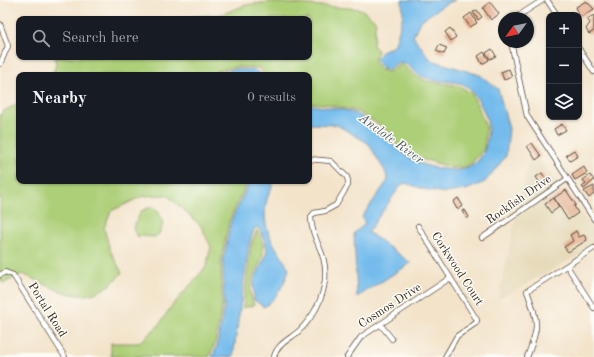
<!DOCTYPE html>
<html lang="en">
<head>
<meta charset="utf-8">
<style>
  :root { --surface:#171b24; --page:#242831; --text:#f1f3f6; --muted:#9ea1a6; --line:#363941 }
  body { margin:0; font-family:"Old Standard TT",serif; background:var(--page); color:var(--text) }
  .controls { position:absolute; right:12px; top:12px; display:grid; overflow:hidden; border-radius:8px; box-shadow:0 1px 3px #0004 }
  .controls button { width:36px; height:36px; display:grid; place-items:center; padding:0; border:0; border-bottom:1px solid var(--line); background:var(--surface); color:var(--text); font:20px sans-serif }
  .compass { position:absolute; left:498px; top:12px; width:36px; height:36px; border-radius:50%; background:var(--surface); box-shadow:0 1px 3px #0004; rotate:237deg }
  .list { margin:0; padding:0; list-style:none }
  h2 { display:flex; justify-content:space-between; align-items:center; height:52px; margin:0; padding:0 16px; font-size:17px }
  h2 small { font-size:13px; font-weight:400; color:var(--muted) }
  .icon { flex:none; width:22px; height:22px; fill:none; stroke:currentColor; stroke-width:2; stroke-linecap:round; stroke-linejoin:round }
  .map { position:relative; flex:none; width:594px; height:357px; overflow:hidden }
  .search { position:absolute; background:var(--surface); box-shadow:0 1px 3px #0004; left:16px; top:16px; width:296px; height:44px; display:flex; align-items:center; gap:10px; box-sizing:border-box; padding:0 14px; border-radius:8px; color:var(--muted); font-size:15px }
  .panel { position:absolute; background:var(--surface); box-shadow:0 1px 3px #0004; left:16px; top:72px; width:296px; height:112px; border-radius:8px }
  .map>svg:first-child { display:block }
  .built { fill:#e6daba }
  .green { fill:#adcf78; stroke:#747c4b }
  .water { fill:#75bcec; stroke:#587385 }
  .building { fill:#e2a987 }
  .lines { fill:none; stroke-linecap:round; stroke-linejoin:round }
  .minor-casing { stroke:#574638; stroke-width:6 }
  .minor { stroke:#fff; stroke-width:4.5 }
  .labels { text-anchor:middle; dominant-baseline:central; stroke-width:3; stroke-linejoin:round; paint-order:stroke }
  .street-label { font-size:12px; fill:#3b2a1e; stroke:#fdfcf7 }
  .water-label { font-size:13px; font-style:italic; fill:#4f5d66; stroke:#fdfcf7 }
</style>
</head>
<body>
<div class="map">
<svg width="594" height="357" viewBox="0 0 594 357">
  <rect width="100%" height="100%" fill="#fdfcf7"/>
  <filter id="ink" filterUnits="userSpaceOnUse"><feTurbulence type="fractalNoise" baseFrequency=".025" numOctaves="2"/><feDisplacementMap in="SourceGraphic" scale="8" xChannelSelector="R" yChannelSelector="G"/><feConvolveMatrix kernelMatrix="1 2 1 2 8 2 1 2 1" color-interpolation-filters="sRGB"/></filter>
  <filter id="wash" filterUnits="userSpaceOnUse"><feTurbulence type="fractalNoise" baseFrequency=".012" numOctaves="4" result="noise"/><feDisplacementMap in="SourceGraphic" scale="16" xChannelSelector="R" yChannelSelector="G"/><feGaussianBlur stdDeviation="0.9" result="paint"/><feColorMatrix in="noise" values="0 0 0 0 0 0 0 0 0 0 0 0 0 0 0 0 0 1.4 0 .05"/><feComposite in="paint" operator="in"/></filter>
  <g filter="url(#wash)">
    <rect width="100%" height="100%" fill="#f3e3c9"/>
    <path class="built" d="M531,149L594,231V247L498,299Z"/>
    <g class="green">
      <path d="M269,2L361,9L376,21L373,45L378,51L374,60L379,69L388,72L402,64L414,75L427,81L460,86L472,94L479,109L486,127L484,149L472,163L465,167L452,168L430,161L418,159L400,148L388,132L378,124L358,112L326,104L309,103V75H266L258,68L235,67L216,71L211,75H51L56,66L55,57H309V19H184L185,17L222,14L246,5Z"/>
      <path d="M19,103V181H248L229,221L221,261L222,307L215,344L209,357L111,356V343H139L159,325L171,307L206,267L211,247L201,226L167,195L143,196L111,211L104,228L110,250L122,273C87,312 62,291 22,274L4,283L0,280V116L2,112Z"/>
      <path d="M153,206L159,213L163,223L160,233L155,237L137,236L133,229L141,211Z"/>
      <path d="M257,230C278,264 239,271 254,305L243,308L251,245Z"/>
    </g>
    <g class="water">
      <path d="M402,0H455L444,5L420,21L413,36L431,60L480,75L498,89L509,129L506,156L485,182L466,190L445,193L423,189L405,183L401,185L368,232L411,263L357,297L354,233L365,224L362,217L388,180L385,171L368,143L337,125L309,124V105C324,107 342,108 356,114C366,118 373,126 380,133C400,151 416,167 444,169C452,170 461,171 468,168C484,160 487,146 488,130C489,116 474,87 460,83C449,81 437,82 427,78C413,74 412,67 403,62L397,63L388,70L381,67L376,59L383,50L393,47L395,44L403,15Z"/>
      <path d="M234,69L254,70L262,75H214L217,73Z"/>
      <path d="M250,181H274C272,189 267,196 266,204C261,232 277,247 289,269C284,285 278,297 264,307L254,300C254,293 252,284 255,278C265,255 274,253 258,227L254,229L249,245L233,357H212L217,346L224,307L223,261L231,221Z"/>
    </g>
    <g id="blocks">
      <g class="building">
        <path d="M586,1L594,9L580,17L576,7Z"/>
        <path d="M490,2L499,14L491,20L483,8Z"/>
        <path d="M477,10L482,17L478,20L473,12Z"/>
        <path d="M471,13L477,23L470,27L464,18Z"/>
        <path d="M594,15V31L589,34L586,29L590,23L587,19Z"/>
        <path d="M450,28L456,37L451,41L445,32Z"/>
        <path d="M439,45L447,48L444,54L436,51Z"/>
        <path d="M492,49L496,56L490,59L486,53Z"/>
        <path d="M484,52L489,60L482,64L478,56Z"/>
        <path d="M509,69L512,77L504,80L501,72Z"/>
        <path d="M562,124L566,130L557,135L554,129Z"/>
        <path d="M532,143L541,156L536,160L527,146Z"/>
        <path d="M574,150L578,156L570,161L566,155Z"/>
        <path d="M584,167L587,173L575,180L572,175Z"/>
        <path d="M542,173L548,183L542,186L536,177Z"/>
        <path d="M590,175L594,180L584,189L582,187L586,184L583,180Z"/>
        <path d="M594,186V194L589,198L584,191Z"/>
        <path d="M566,190L576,205L574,206L578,213L568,220L554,198Z"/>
        <path d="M458,198L463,206L457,209L453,202Z"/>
        <path d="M554,198L559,207L551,213L545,204Z"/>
        <path d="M465,210L469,217L467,219L462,211Z"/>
        <path d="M576,231L579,237L584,235L587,240L568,252L564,247L573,241L570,235Z"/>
      </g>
    </g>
  </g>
  <g filter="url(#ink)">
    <use href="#blocks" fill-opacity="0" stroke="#574638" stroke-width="1"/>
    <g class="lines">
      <g class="minor-casing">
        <g id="minor">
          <path d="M547,0L557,15"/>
          <path d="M515,18L543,0"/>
          <path d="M0,24L8,46L0,64"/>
          <path d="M511,42L527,116L594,219"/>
          <path d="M579,49L594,72"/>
          <path d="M418,226L477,320L476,323L457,336L445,357"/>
          <path d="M482,238L567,179"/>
          <path d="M567,266L594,308"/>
          <path d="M0,275L5,272L13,275L65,357"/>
          <path d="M380,324L392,339"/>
          <path d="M274,357C277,344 290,339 299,331C313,317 323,299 325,280C328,251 311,241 311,217L314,213L325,211L336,205L348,185V181L347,177L331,161L309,159"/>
          <path d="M347,357L361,337L450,278"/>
          <path d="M527,357C540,325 538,322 527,291L594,248"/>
        </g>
      </g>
      <use href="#minor" class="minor"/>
    </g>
  </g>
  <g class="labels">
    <g class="street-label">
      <text transform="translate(519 200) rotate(-35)">Rockfish Drive</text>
      <text transform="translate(457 269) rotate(57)">Corkwood Court</text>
      <text transform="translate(390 306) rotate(-33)">Cosmos Drive</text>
      <text transform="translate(47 310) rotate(58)">Portal Road</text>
    </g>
    <g class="water-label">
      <text transform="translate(391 139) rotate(36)">Anclote River</text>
    </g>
  </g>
</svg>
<div class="controls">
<button>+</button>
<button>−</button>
<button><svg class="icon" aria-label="layers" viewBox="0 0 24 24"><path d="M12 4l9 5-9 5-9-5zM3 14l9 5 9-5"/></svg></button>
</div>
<svg class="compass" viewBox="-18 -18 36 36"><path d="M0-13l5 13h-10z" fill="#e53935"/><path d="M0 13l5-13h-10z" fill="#9ea1a6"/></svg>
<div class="search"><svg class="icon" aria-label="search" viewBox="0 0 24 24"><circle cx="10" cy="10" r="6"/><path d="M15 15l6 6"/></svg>Search here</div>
<section class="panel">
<h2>Nearby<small>0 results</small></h2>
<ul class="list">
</ul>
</section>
</div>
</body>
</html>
